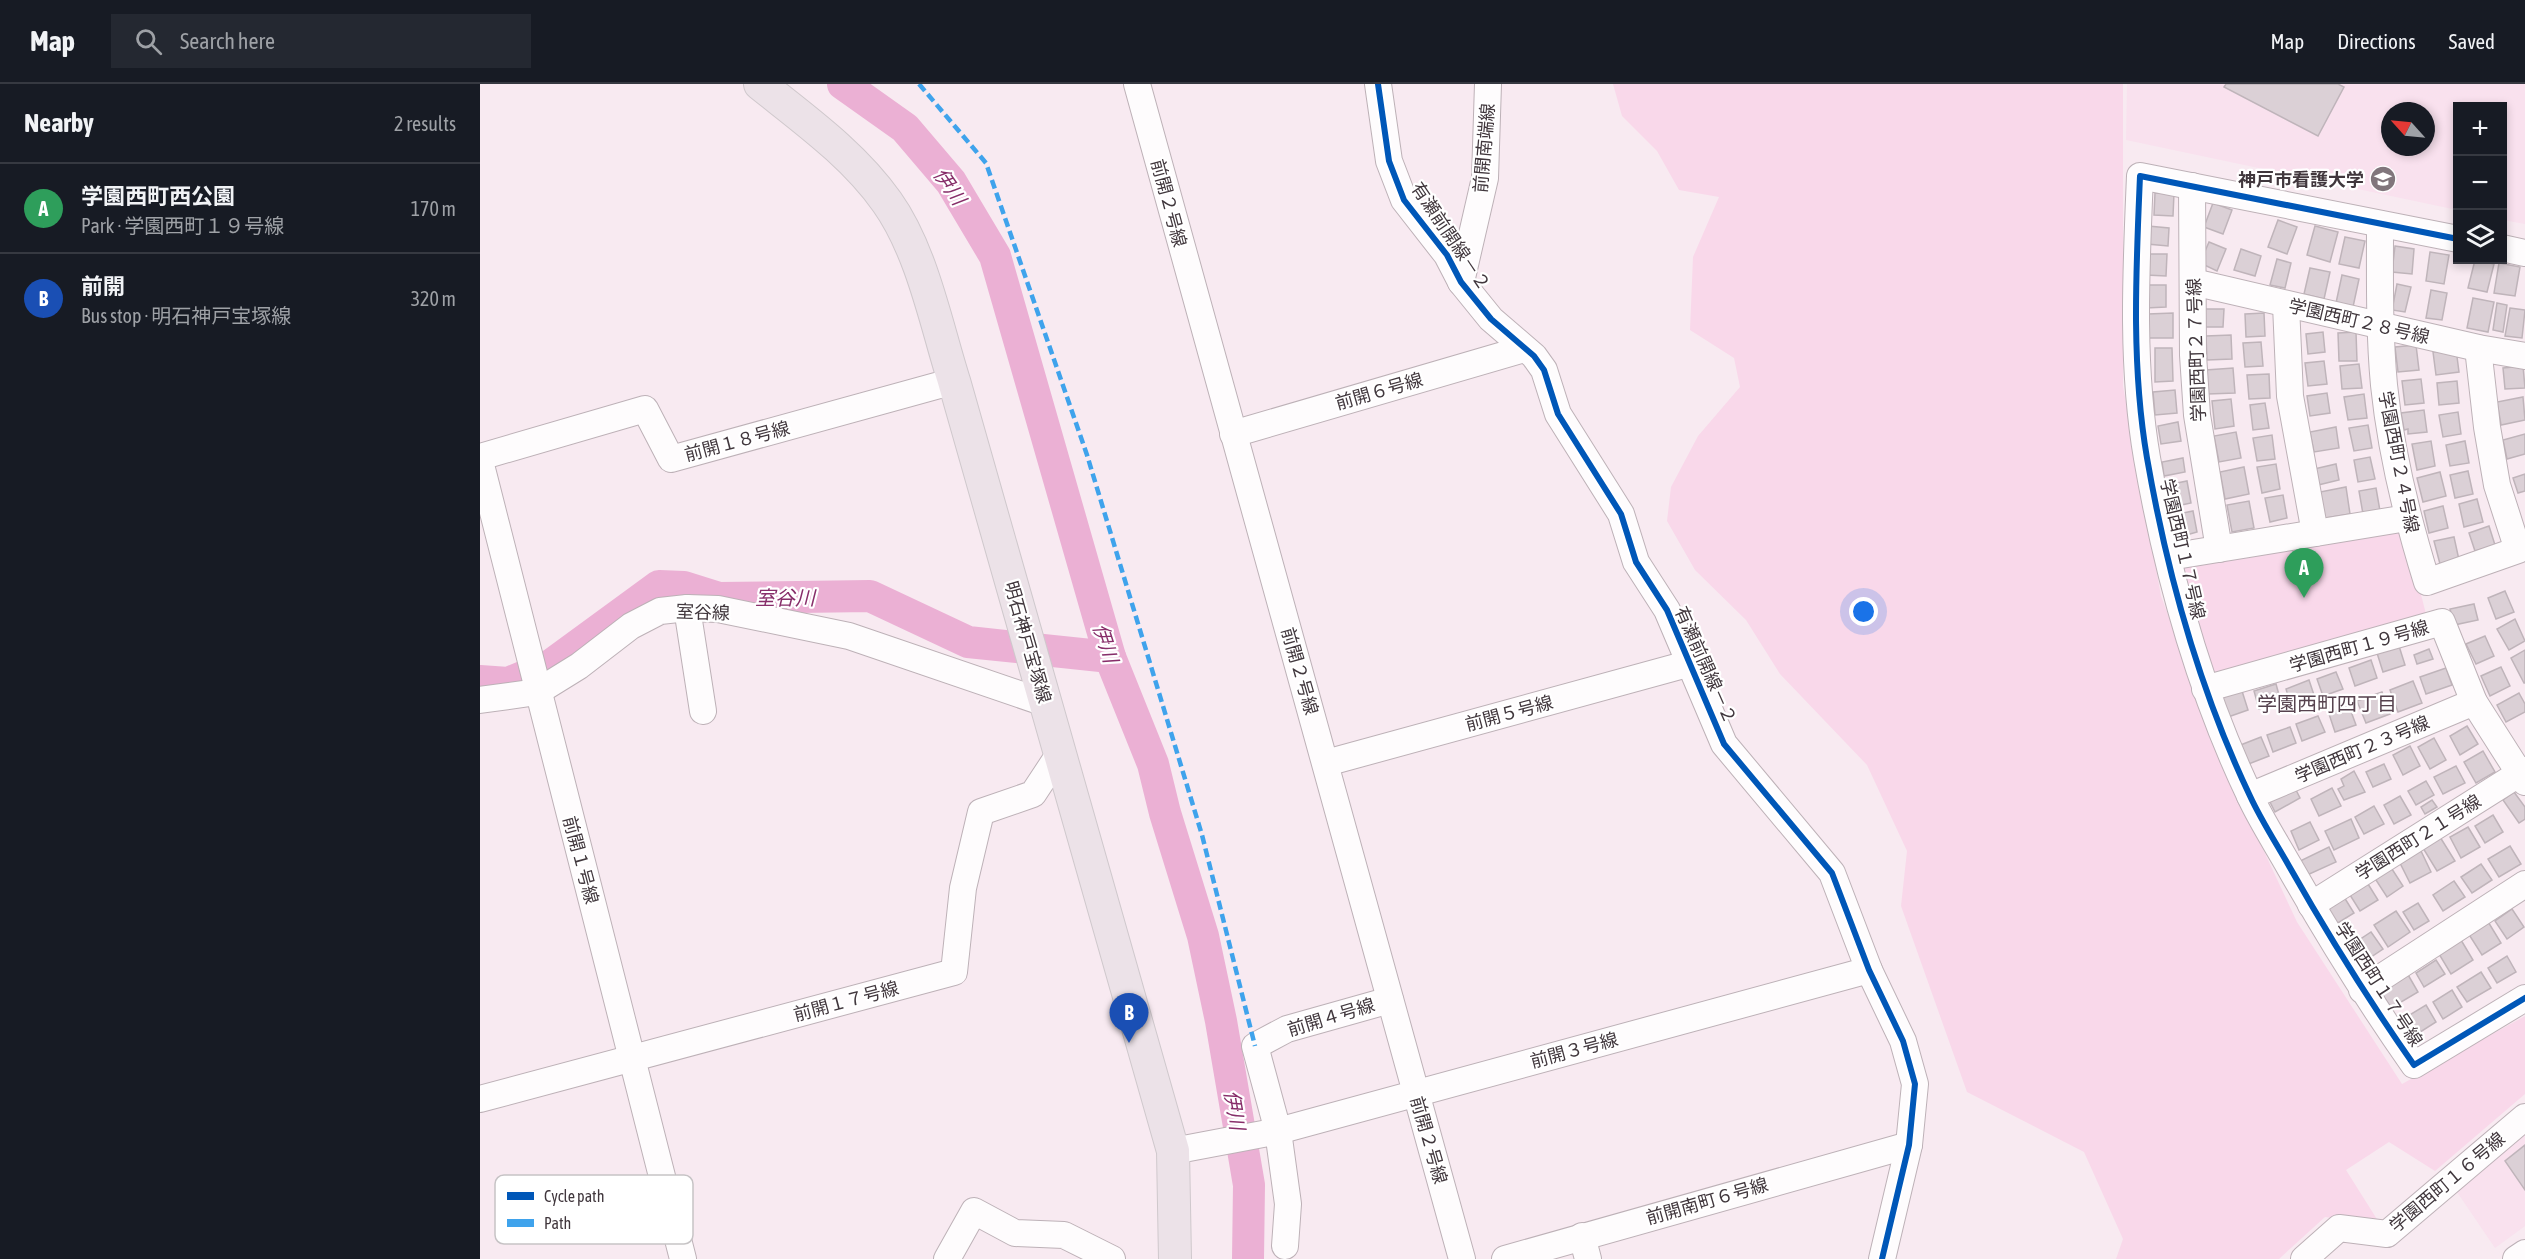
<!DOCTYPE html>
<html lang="en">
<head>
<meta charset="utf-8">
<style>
  :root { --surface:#171b24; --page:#242831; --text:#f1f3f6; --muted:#9ea1a6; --line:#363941; --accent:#7c3aed }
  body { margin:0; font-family:"Asap Condensed","Noto Sans JP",sans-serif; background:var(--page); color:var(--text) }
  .controls { position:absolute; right:18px; top:18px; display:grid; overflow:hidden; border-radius:0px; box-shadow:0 3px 9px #0003 }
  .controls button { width:54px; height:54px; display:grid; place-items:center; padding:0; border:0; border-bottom:2px solid var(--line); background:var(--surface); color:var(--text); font:30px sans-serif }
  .compass { position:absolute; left:1901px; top:18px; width:54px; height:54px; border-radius:50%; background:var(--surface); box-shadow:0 3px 9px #0003; rotate:297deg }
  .you { position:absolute; left:1384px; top:528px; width:21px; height:21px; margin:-15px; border:4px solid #fff; border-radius:50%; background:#1a73e8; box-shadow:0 0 0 9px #1a73e833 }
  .badge { display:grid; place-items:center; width:39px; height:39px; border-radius:50%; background:var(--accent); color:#fff; font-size:20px; font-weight:700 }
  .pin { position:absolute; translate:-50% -50px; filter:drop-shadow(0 2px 3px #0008) }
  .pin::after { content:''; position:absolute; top:32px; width:21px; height:18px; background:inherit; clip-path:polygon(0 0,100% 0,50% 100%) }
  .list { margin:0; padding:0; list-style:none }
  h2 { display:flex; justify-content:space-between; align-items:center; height:78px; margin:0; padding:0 24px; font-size:26px }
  h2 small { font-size:20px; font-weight:400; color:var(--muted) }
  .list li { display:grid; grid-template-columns:39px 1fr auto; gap:18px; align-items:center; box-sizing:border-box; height:90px; padding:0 24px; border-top:2px solid var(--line) }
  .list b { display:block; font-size:22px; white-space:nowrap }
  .list p { margin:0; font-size:20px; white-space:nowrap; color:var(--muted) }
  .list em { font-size:20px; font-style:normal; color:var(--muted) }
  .icon { flex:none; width:33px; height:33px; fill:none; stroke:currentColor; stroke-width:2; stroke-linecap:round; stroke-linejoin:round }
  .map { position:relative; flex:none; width:2045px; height:1175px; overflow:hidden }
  header { display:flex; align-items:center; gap:36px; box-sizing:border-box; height:84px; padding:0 30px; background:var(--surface); border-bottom:2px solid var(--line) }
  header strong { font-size:28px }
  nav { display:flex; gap:33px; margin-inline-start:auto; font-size:21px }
  .search { width:420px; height:54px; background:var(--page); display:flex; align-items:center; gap:15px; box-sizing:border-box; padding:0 21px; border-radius:0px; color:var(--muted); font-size:22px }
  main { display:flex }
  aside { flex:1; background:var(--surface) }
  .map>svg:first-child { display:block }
  .built { fill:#f9e1ee; fill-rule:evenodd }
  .green { fill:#f9d8ea }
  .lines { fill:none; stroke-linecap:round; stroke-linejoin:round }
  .river { stroke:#ebb0d4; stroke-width:32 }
  .building { fill:#dbd0d6; stroke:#bfb4ba; stroke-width:1.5 }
  .minor-casing { stroke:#bdb1b7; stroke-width:28 }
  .major-casing { stroke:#cfc8cc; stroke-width:34 }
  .minor { stroke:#fefcfd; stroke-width:26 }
  .major { stroke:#ece2e8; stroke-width:32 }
  .quiet { stroke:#3fa3ec; stroke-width:4.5; stroke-dasharray:9 4.5; stroke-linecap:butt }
  .cycleway-casing { stroke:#fff; stroke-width:10 }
  .cycleway { stroke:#0057b8; stroke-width:6 }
  .labels { text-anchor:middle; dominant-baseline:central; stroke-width:4.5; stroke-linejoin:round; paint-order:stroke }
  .street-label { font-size:18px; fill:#41373d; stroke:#fff }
  .poi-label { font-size:18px; font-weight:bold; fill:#41373d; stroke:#fff; text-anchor:end }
  .water-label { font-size:20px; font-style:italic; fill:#872e6a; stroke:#fff }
  .neighbourhood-label { font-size:20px; fill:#56424e; stroke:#fff }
  .key { fill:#fff; stroke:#c6c3c5; stroke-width:1.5 }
  .key-label { font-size:16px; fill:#41373d }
</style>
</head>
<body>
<header>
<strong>Map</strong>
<div class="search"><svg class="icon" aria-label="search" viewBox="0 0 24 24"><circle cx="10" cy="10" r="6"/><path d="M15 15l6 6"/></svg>Search here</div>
<nav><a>Map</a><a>Directions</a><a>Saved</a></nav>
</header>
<main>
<aside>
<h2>Nearby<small>2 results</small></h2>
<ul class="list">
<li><span class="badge" style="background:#2e9e5b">A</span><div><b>学園西町西公園</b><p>Park · 学園西町１９号線</p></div><em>170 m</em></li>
<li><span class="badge" style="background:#1a4fb4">B</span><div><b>前開</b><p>Bus stop · 明石神戸宝塚線</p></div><em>320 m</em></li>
</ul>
</aside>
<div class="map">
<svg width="2045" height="1175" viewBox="0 0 2045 1175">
  <rect width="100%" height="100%" fill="#f8eaf1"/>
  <g class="built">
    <path d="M1647,0H2045V140L2023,136L2022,22H1978L1977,126L1646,56ZM1910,27H1946V63H1910Z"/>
    <path d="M2045,1046V1142L2015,1164L1977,1108Z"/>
  </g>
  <g class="green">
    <path d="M1133,0H1643V302L1681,512L1747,688L1817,838L1922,1000L2045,932V1010L1955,1087L1909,1058L1866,1086L1900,1140L1845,1133L1799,1175H1636L1643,1155L1604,1068L1487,1008L1421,822L1427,767L1387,681L1300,590L1266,536L1215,486L1187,437L1191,403L1218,352L1260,303L1254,274L1210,246L1213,173L1239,113L1199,106L1177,67L1142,32Z"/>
    <path d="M1911,443L1925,448L1946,530L1739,596L1727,589L1698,487L1704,475Z"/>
  </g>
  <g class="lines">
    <g class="river">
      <path d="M363,0L425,44L471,98L515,172L630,573L673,680L685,729L723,852L741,937L769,1101L768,1175"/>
      <path d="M0,597L28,599L71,581L179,502L204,503L239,514L390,512L488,558L630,573"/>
    </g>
  </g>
  <g class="building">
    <path d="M1746,0H1858L1864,3L1838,52L1744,3Z"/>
    <path d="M1675,109H1694L1693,132L1674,131Z"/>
    <path d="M1733,119L1752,126L1743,150L1724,143Z"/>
    <path d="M1798,136L1817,143L1807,170L1788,163Z"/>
    <path d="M1668,142L1689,144L1688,162L1667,160Z"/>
    <path d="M1835,142L1858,148L1850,178L1827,171Z"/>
    <path d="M1865,153L1885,157L1879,184L1859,180Z"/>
    <path d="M1729,158L1746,165L1737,187L1720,179Z"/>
    <path d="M1915,162L1934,165L1932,190L1912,188Z"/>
    <path d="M1761,165L1781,172L1775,192L1754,186Z"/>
    <path d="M1950,168L1969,171L1964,200L1946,197Z"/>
    <path d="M1666,170H1687L1686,192L1666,191Z"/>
    <path d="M1797,175L1811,179L1805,204L1790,201Z"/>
    <path d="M1995,176L2014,180L2007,208L1988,204Z"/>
    <path d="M2019,179L2040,183L2035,212L2014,209Z"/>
    <path d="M1830,184L1850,188L1844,215L1824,210Z"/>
    <path d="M1862,191L1879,195L1873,223L1856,219Z"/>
    <path d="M1917,200L1931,203L1925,228L1912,226Z"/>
    <path d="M1666,201H1686V223L1666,224Z"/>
    <path d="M1951,206L1967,209L1962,236L1946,234Z"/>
    <path d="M1993,214L2014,218L2008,248L1987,244Z"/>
    <path d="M2017,219L2027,221L2023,248L2013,246Z"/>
    <path d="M2030,224L2045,226L2042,254L2025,252Z"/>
    <path d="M1724,225H1744L1743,243H1723Z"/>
    <path d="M1693,229V254H1668V230Z"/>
    <path d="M1784,229L1785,252L1766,253L1765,230Z"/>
    <path d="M1843,248L1845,268L1828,270L1826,250Z"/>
    <path d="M1876,248L1877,277H1859L1858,249Z"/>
    <path d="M1751,251L1752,275L1727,276L1726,252Z"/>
    <path d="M1781,258L1783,282L1765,283L1763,259Z"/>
    <path d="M1936,261L1939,286L1918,288L1915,263Z"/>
    <path d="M1675,264H1692L1693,297L1675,298Z"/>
    <path d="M1976,265L1979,288L1956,291L1953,268Z"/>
    <path d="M1844,277L1847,300L1828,302L1825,279Z"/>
    <path d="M1879,280L1882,304L1862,305L1860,282Z"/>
    <path d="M2043,282L2045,304L2025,305L2023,284Z"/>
    <path d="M1753,284L1755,309L1728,310L1726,286Z"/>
    <path d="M1789,290L1790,314L1769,315L1767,291Z"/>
    <path d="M1941,295L1944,319L1925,321L1922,297Z"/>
    <path d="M1977,297L1979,319L1959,321L1957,299Z"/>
    <path d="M1695,306L1697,329L1675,331L1673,308Z"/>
    <path d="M1847,309L1850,329L1830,332L1827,312Z"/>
    <path d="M1884,310L1887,334L1868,336L1864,313Z"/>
    <path d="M2043,313L2045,336L2021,341L2017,318Z"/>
    <path d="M1751,315L1754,342L1735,345L1732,317Z"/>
    <path d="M1785,319L1789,344L1773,346L1770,321Z"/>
    <path d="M1944,326L1947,348L1928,350V345L1924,346L1921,329Z"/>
    <path d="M1978,328L1981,350L1963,353L1959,331Z"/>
    <path d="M1698,338L1701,357L1681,360L1678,342Z"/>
    <path d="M1888,341L1892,364L1874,367L1869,344Z"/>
    <path d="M1856,343L1859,364L1834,368L1830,348Z"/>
    <path d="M1756,348L1761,374L1739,378L1734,352Z"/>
    <path d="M2045,350V370L2027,375L2023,356Z"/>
    <path d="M1792,351L1795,375L1777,377L1773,354Z"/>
    <path d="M1951,357L1955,382L1937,386L1932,360Z"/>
    <path d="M1985,357L1989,379L1970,382L1966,361Z"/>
    <path d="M1890,373L1895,395L1878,398L1874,376Z"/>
    <path d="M1703,374L1705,388L1684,392L1682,378Z"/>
    <path d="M1796,380L1800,405L1782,409L1777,383Z"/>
    <path d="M1856,380L1859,396L1838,401L1834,385Z"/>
    <path d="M1764,383L1769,410L1745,415L1740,388Z"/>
    <path d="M1988,387L1993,410L1975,414L1970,391Z"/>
    <path d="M1960,388L1966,412L1943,418L1937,394Z"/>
    <path d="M2045,390V407L2038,409L2033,394Z"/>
    <path d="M1707,397L1711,419L1692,423L1687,401Z"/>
    <path d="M1866,403L1870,430L1845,434L1840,408Z"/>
    <path d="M1896,404L1900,427L1883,430L1879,407Z"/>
    <path d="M1803,411L1807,434L1790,438L1785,414Z"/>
    <path d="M1997,415L2003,438L1984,443L1979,420Z"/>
    <path d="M1769,417L1774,444L1752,448L1747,421Z"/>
    <path d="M1963,422L1968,444L1949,449L1944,427Z"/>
    <path d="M1713,427L1717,448L1703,452L1702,446L1694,447L1691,435L1699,434L1698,430Z"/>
    <path d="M2009,442L2015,461L1995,467L1989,449Z"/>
    <path d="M1974,453L1979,476L1960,480L1954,457Z"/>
    <path d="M2025,507L2034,528L2016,535L2008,514Z"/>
    <path d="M1994,520L1998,536L1974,541L1970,525Z"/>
    <path d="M2035,535L2045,557L2029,566L2017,545Z"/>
    <path d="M2005,552L2014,572L1996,580L1986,560Z"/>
    <path d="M1919,562L1925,581L1903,588L1897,569Z"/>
    <path d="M1949,565L1953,575L1937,580L1934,571Z"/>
    <path d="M2045,566V599H2044L2031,574Z"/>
    <path d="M1891,576L1897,594L1875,602L1869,584Z"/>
    <path d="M2021,583L2030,602L2010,612L2001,592Z"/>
    <path d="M1966,584L1972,601L1946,610L1940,593Z"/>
    <path d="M1856,588L1863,605L1843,612L1837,595Z"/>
    <path d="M1829,596L1835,614L1811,622L1806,605Z"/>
    <path d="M1933,597L1942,619L1918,628L1910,606Z"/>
    <path d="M1796,600L1801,618L1779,625L1774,607Z"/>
    <path d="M1762,607L1768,626L1748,633L1741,614Z"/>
    <path d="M1902,608L1910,630L1886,639L1877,617Z"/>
    <path d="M2039,609L2045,620V628L2026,638L2017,621Z"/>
    <path d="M1869,622L1876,641L1855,648L1849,630Z"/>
    <path d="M1838,632L1845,648L1822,657L1816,640Z"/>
    <path d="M1987,642L1998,660L1980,671L1970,652Z"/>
    <path d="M1810,643L1816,659L1793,668L1787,651Z"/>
    <path d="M1781,653L1789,672L1766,681L1758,662Z"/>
    <path d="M1954,654L1966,676L1950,685L1938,663Z"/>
    <path d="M1930,662L1940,682L1923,691L1913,671Z"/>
    <path d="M2003,667L2015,688L1996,699L1984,678Z"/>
    <path d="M1904,680L1911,695L1893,703L1886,688Z"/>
    <path d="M1976,682L1985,699L1963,710L1954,693Z"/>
    <path d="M1874,687L1885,708L1864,716L1858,705L1864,702L1861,695Z"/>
    <path d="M1946,697L1954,711L1936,721L1928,707Z"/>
    <path d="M1815,704L1820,714L1795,728L1790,718Z"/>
    <path d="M1852,704L1861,722L1839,732L1831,715Z"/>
    <path d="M2034,708L2045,723V735L2039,739L2023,716Z"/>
    <path d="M1920,712L1931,731L1914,740L1904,721Z"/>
    <path d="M1952,716L1957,723L1945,730L1941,723Z"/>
    <path d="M1894,722L1904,740L1884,750L1875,733Z"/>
    <path d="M2013,731L2023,748L2005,759L1995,742Z"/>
    <path d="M1871,735L1879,754L1854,766L1845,747Z"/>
    <path d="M1830,738L1839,756L1819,766L1811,747Z"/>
    <path d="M1988,743L2000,763L1981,774L1970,753Z"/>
    <path d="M1960,753L1975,777L1957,787L1943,764Z"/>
    <path d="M2030,762L2041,780L2019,793L2008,775Z"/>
    <path d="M1849,763L1856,778L1825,792L1818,778Z"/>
    <path d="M1941,767L1951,788L1930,799L1919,777Z"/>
    <path d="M2001,780L2012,796L1992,809L1981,793Z"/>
    <path d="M1910,782L1923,802L1907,813L1894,793Z"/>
    <path d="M1974,797L1985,813L1963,827L1953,811Z"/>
    <path d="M1888,800L1898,816L1880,827L1870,811Z"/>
    <path d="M1864,813L1874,829L1853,842L1843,826Z"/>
    <path d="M1938,819L1949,837L1934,846L1923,828Z"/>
    <path d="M2032,825L2044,843L2027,855L2015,837Z"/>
    <path d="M1916,827L1930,848L1908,863L1894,841Z"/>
    <path d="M2007,836L2021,859L2002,871L1988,849Z"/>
    <path d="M1891,848L1903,865L1882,879L1870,862Z"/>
    <path d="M1981,856L1993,876L1971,890L1959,870Z"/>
    <path d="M2027,872L2036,888L2017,899L2008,884Z"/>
    <path d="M1956,876L1965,890L1944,903L1936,889Z"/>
    <path d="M2001,888L2011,904L1987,918L1977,903Z"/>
    <path d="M1927,889L1938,908L1911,924L1899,905Z"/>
    <path d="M1972,906L1982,923L1963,935L1953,918Z"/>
    <path d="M1946,921L1956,938L1934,952L1923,935Z"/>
    <path d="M2045,1061V1106L2025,1077Z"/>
  </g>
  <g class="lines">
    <g class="minor-casing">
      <g id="minor">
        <path d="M657,0L982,1175"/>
        <path d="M898,0L909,77L924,116L967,171L981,198L1011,235L1054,272L1064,286L1078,330L1141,430L1156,478L1187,526L1244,660L1352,789L1389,886L1423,957L1435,1000L1429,1061L1402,1175"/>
        <path d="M1712,102L1713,271L1717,331L1739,465"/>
        <path d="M1900,140C1900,193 1899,247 1904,301C1911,369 1927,434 1947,498L2038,466L2017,401L2007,343L1998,264"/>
        <path d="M1978,155L1660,92C1656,186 1651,281 1667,374C1687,489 1719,605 1770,712C1781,736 1796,759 1809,782C1848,851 1889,917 1934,981L2045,914"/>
        <path d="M2022,164L2045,169"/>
        <path d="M981,198L1005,94L1008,0"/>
        <path d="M1713,198L1998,264L2045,272"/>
        <path d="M1806,221L1810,312L1835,449"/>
        <path d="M753,350L1044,265"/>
        <path d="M0,373L165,325L191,375L474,297"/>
        <path d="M0,377L203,1175"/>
        <path d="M1689,473L1927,434"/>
        <path d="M207,524L223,627"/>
        <path d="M1725,605L1962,538L1994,618L2045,698"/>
        <path d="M0,616L57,608L99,582L151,542L180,527L207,524L238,525L369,552L565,619"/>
        <path d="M846,679L1211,579"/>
        <path d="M1770,712L1994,618"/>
        <path d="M1831,821L2045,686"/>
        <path d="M1882,906L2045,800"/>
        <path d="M0,1015L474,888L483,804L501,728L553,710L580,669"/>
        <path d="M693,1067L798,1047L1389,886"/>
        <path d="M1102,1152L1108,1175"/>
        <path d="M805,1162L808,1120L798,1047L775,962L807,945L910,916"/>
        <path d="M467,1175L494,1127L535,1149L584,1151L632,1175"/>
        <path d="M1025,1175L1429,1061"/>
        <path d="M1824,1175L1859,1144L1907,1150L2045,1033"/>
        <path d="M2036,1175L2045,1169"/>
      </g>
    </g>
    <g class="major-casing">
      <path id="major" d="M280,0C325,36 374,71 407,118C442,167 456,240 474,297L693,1067L695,1175"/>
    </g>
    <use href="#minor" class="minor"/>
    <use href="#major" class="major"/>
    <path class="quiet" d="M439,0L506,79L607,371L722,751L775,962"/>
    <g class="cycleway-casing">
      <g id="cycleway">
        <path d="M898,0L909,77L924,116L967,171L981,198L1011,235L1054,272L1064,286L1078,330L1141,430L1156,478L1187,526L1244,660L1352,789L1389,886L1423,957L1435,1000L1429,1061L1402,1175"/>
        <path d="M1978,155L1660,92C1656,186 1651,281 1667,374C1687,489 1719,605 1770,712C1781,736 1796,759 1809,782C1848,851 1889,917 1934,981L2045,914"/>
      </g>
    </g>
    <use href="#cycleway" class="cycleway"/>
  </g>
  <defs>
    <g id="university-disc" transform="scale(1.35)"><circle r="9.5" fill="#81767c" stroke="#fff"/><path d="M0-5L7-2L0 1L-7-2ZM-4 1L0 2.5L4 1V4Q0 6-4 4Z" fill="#fff"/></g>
  </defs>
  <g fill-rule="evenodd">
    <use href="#university-disc" x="1903" y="95"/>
  </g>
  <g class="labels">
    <g class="street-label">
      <text transform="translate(1004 64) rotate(-85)">前開南端線</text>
      <text transform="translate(689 119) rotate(75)">前開２号線</text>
      <text transform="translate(971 152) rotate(56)">有瀬前開線－２</text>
      <text transform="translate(1879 237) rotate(13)">学園西町２８号線</text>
      <text transform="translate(1716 266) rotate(-92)">学園西町２７号線</text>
      <text transform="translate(899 307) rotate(-16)">前開６号線</text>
      <text transform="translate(257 357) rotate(-15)">前開１８号線</text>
      <text transform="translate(1919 378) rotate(79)">学園西町２４号線</text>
      <text transform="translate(1703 465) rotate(77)">学園西町１７号線</text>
      <text transform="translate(223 528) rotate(2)">室谷線</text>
      <text transform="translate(548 558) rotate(74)">明石神戸宝塚線</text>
      <text transform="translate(1879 562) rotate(-16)">学園西町１９号線</text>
      <text transform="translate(1226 581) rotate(66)">有瀬前開線－２</text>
      <text transform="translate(820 587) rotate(74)">前開２号線</text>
      <text transform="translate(1029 629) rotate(-15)">前開５号線</text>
      <text transform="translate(1882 665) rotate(-23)">学園西町２３号線</text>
      <text transform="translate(1938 753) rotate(-32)">学園西町２１号線</text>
      <text transform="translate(101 776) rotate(75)">前開１号線</text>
      <text transform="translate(1899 900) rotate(57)">学園西町１７号線</text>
      <text transform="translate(366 917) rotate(-15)">前開１７号線</text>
      <text transform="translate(851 933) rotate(-17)">前開４号線</text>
      <text transform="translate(1094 966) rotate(-15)">前開３号線</text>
      <text transform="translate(949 1056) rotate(74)">前開２号線</text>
      <text transform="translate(1967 1098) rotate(-40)">学園西町１６号線</text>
      <text transform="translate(1227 1117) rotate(-16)">前開南町６号線</text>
    </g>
    <g class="poi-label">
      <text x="1884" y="95">神戸市看護大学</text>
    </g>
    <g class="water-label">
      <text transform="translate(470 102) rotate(55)">伊川</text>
      <text x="305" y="513">室谷川</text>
      <text transform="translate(626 559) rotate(72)">伊川</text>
      <text transform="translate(755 1026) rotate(80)">伊川</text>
    </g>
    <g class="neighbourhood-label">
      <text x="1847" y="619">学園西町四丁目</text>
    </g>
  </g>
  <rect x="15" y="1091" width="198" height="69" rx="9" class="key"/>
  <rect x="27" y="1108" width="27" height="8" fill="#0057b8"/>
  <rect x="27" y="1135" width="27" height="8" fill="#3fa3ec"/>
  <g class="key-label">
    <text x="64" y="1118">Cycle path</text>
    <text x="64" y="1145">Path</text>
  </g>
</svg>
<div class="controls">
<button>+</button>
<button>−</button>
<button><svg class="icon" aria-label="layers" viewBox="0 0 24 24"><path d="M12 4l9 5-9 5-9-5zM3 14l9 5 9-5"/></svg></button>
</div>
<svg class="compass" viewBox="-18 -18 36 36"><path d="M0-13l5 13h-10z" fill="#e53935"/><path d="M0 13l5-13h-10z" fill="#9ea1a6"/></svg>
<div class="you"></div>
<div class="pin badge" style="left:1824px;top:514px;background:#2e9e5b">A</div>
<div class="pin badge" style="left:649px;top:959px;background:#1a4fb4">B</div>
</div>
</main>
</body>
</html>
